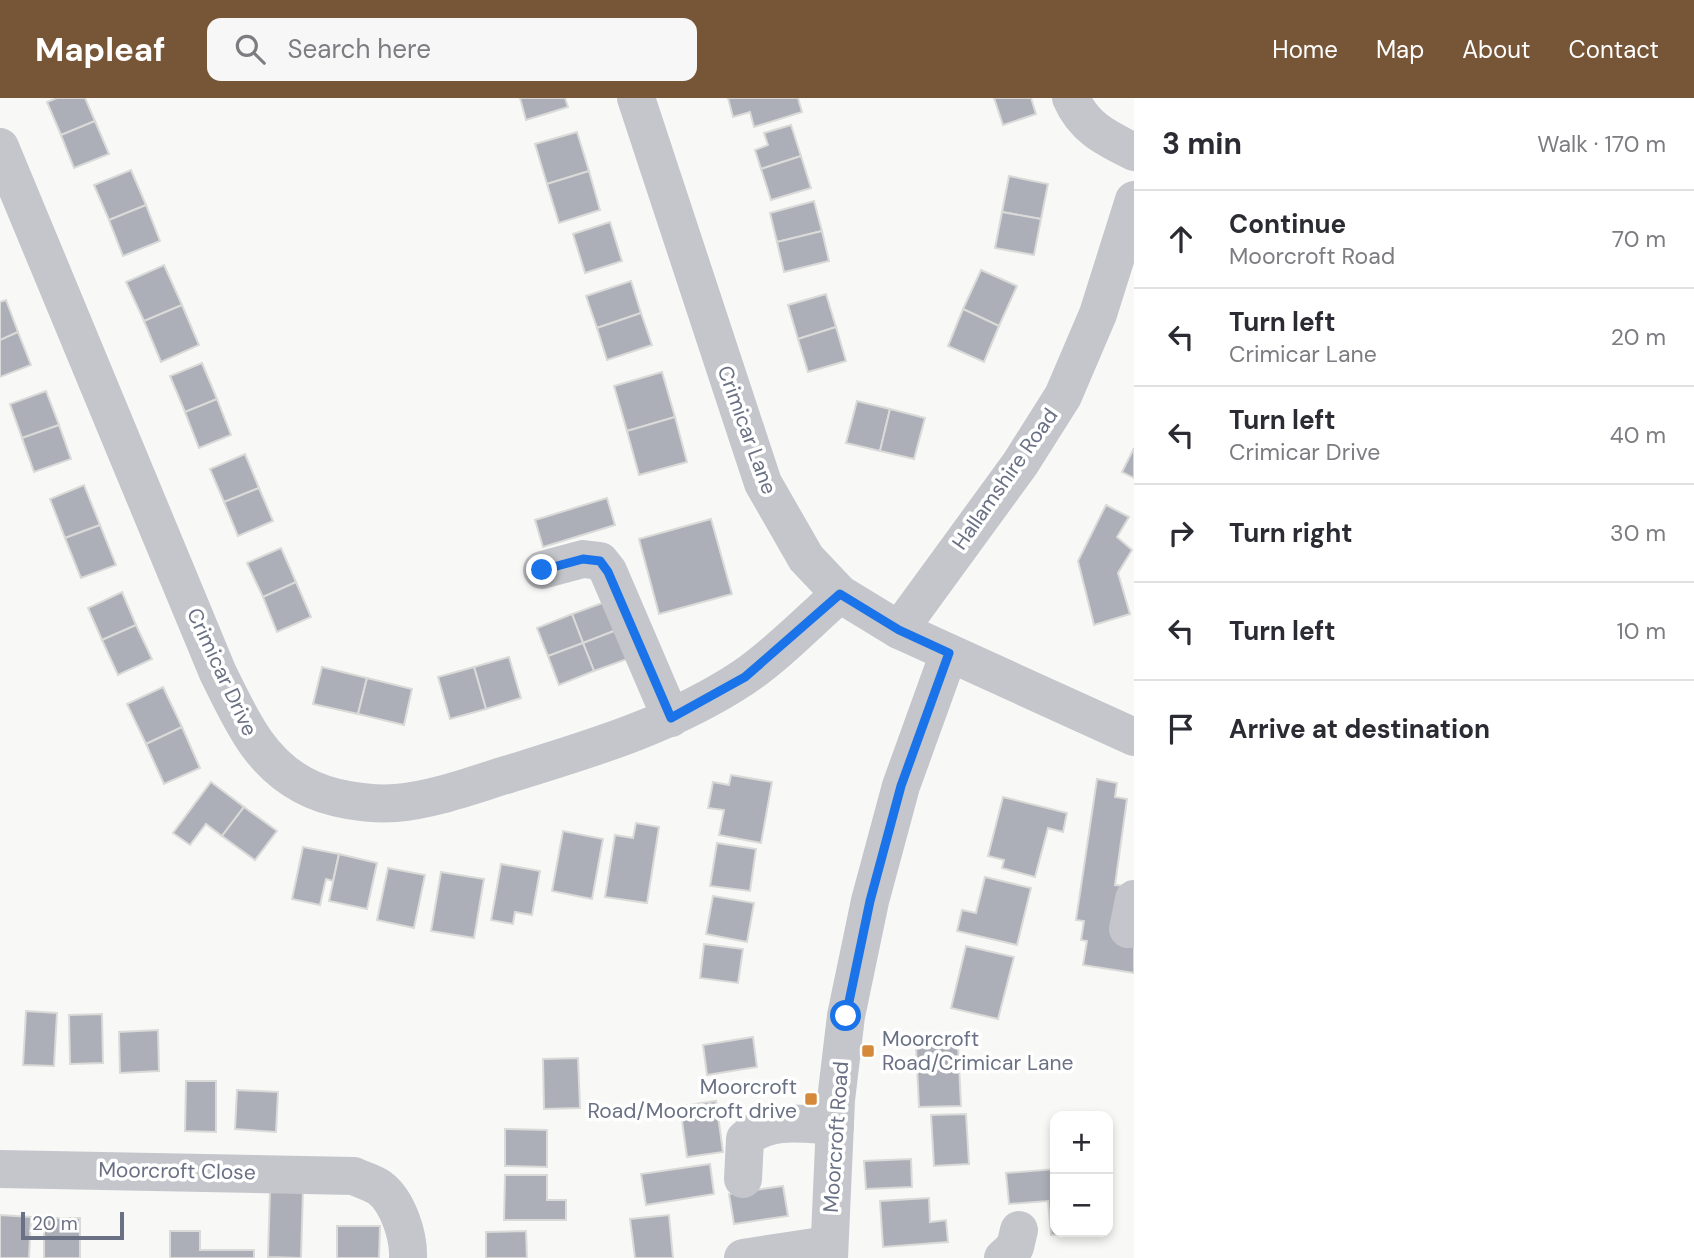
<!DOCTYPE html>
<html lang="en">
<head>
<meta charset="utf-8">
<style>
  :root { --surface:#fff; --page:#f7f7f7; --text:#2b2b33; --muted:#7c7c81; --line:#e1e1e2; --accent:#775537 }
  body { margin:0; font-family:"DM Sans",sans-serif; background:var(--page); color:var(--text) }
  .controls { position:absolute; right:21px; bottom:21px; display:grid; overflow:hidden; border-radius:14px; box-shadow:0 4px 10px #0003 }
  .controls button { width:63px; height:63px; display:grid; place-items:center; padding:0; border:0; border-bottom:2px solid var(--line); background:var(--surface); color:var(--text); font:35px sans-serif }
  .scale { position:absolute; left:21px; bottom:18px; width:103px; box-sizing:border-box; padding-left:7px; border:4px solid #6a7184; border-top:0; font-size:19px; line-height:24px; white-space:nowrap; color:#6a7184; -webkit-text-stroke:5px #fff; paint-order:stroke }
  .stop { position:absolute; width:21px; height:21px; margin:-16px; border:5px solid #1a73e8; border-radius:50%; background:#fff }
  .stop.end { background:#1a73e8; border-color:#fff; box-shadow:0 2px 7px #0008 }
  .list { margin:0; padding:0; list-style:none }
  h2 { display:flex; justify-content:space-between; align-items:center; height:91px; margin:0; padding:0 28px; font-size:30px }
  h2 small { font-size:23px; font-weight:400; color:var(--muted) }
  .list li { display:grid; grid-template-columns:46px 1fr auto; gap:21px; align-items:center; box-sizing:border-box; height:98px; padding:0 28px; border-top:2px solid var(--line) }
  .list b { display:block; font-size:26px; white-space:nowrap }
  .list p { margin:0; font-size:23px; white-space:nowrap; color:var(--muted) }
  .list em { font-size:23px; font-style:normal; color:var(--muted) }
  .icon { flex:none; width:38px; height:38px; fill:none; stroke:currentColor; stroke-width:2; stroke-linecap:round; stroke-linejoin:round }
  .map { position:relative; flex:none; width:1134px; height:1160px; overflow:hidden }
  header { display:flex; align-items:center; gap:42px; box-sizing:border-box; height:98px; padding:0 35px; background:var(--accent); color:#fff }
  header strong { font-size:33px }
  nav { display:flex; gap:38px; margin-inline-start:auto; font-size:24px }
  .search { width:490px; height:63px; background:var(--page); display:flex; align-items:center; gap:18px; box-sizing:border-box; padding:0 24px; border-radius:14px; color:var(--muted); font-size:26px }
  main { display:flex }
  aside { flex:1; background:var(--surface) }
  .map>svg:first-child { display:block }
  .building { fill:#acafb8; stroke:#dadad8; stroke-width:2 }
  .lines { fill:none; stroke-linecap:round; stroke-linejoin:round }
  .minor { stroke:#c4c6cb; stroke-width:38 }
  .route { stroke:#1a73e8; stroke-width:9 }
  .poi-dot { fill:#d4893b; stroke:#fff; stroke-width:2.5 }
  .labels { text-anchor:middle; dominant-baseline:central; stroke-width:7; stroke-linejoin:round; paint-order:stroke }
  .street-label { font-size:21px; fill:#6a7184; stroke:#fff }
  .poi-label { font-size:21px; fill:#6a7184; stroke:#fff; text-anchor:start }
</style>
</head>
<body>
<header>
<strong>Mapleaf</strong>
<div class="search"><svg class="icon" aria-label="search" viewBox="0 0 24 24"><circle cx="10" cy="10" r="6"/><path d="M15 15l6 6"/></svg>Search here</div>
<nav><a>Home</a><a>Map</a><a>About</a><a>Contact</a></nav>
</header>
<main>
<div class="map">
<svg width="1134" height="1160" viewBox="0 0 1134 1160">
  <rect width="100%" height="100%" fill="#f8f8f6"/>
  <g class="building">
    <path d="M57,0H85L95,23L61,37L47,4Z"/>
    <path d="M520,0H565L568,9L526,22Z"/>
    <path d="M728,0H798L802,14L754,29L750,14L733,19Z"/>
    <path d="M994,0H1031L1036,16L1003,27Z"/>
    <path d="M95,23L109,56L74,70L61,37Z"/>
    <path d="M791,27L801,58L761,71L755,52L768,47L764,35Z"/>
    <path d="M577,34L589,73L547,86L535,46Z"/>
    <path d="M801,58L811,90L771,102L761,71Z"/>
    <path d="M131,72L146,107L109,122L94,87Z"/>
    <path d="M589,73L600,112L559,125L547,86Z"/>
    <path d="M1009,78L1048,86L1041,121L1002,114Z"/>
    <path d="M814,103L822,133L777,144L770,115Z"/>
    <path d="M146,107L160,143L123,158L109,122Z"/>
    <path d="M1002,114L1041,121L1034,157L995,150Z"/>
    <path d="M610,124L622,163L585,175L573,136Z"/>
    <path d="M822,133L829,163L784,174L777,144Z"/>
    <path d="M164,167L182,207L144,223L126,184Z"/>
    <path d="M981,172L1017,188L999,228L963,211Z"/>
    <path d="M631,183L641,215L597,230L586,198Z"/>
    <path d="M826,196L836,229L798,241L788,207Z"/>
    <path d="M6,202L18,234L0,242V204Z"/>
    <path d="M182,207L199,247L161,264L144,223Z"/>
    <path d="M963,211L999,228L984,264L948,248Z"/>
    <path d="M641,215L652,247L607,262L597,230Z"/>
    <path d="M836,229L846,263L808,274L798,241Z"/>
    <path d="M18,234L31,267L0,279V242Z"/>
    <path d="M202,265L217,301L185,314L170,278Z"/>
    <path d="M662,274L675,319L627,333L614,288Z"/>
    <path d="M46,293L59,327L22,340L10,306Z"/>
    <path d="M217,301L231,337L199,350L185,314Z"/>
    <path d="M857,303L890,311L880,353L846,345Z"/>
    <path d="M890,311L925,320L914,361L880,353Z"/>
    <path d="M675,319L687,364L639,377L627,333Z"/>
    <path d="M59,327L71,361L34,374L22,340Z"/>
    <path d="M1134,350V380L1122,374Z"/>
    <path d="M245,356L259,390L224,404L210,371Z"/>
    <path d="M84,387L100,427L65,440L50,401Z"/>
    <path d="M259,390L273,423L238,438L224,404Z"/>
    <path d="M607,400L615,427L543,449L535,422Z"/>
    <path d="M1106,407L1129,419L1117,439L1132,452L1118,475L1130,516L1094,527L1078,463Z"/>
    <path d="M711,421L732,496L659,516L639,441Z"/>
    <path d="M100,427L116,467L81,480L65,440Z"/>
    <path d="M281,450L296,484L263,499L247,465Z"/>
    <path d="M296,484L311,519L277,534L263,499Z"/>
    <path d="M122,494L136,527L102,542L88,510Z"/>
    <path d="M608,503L619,531L583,545L572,516Z"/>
    <path d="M572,516L583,545L548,558L537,530Z"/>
    <path d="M136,527L152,561L118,577L102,542Z"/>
    <path d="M619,531L630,560L594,573L583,545Z"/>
    <path d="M583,545L594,573L559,587L548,558Z"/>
    <path d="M509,559L521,600L486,611L474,569Z"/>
    <path d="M322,569L367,580L358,616L313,606Z"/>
    <path d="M474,569L486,611L450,621L438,579Z"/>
    <path d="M367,580L412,591L404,627L358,616Z"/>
    <path d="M163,589L182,629L146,646L127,606Z"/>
    <path d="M182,629L200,670L164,686L146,646Z"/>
    <path d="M731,677L772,684L761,745L719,737L724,712L708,710L713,684L729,687Z"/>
    <path d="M1097,681L1117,685L1115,699L1127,701L1115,787L1125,788L1134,845V875L1083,867L1087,843L1081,842L1084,823L1076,822Z"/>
    <path d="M211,684L244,709L222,738L206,726L190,747L173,735Z"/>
    <path d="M1003,699L1067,715L1063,734L1048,730L1035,779L1002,770L1004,762L988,758Z"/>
    <path d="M244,709L277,733L255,762L222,738Z"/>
    <path d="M636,725L659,729L647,805L605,799L615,737L633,740Z"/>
    <path d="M563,733L603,741L592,801L552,793Z"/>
    <path d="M717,745L756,751L750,793L710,788Z"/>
    <path d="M303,749L339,756L333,783L326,781L320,807L292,801Z"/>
    <path d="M339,756L377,765L367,811L329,803Z"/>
    <path d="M501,766L540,773L532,817L515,814L513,826L491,822Z"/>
    <path d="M388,770L425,777L414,830L377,822Z"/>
    <path d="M441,774L484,781L474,840L431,833Z"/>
    <path d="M985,779L1031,790L1017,847L957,833L962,812L976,815Z"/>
    <path d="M713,798L754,805L747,844L706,836Z"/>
    <path d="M704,846L743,851L738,885L700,880Z"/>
    <path d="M966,848L1014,859L998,921L951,910Z"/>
    <path d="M26,913L57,915L54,968L23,967Z"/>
    <path d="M102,916L103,965L70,966L69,917Z"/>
    <path d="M158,932L159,973L120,975L119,934Z"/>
    <path d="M753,939L757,969L707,977L703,947Z"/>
    <path d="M958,947L961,1008L919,1009L916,949Z"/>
    <path d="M578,960L580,1010L544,1011L543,961Z"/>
    <path d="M186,983H216V1034L185,1033Z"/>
    <path d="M237,992L278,994L276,1034L235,1031Z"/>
    <path d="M716,1003L723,1054L687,1059L680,1008Z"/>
    <path d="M966,1016L969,1066L934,1068L931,1017Z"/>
    <path d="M505,1031L547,1032V1069L505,1068Z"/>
    <path d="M911,1061L912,1089L866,1091L864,1063Z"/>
    <path d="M710,1066L714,1096L646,1107L641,1076Z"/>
    <path d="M1055,1071V1134H1088L1051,1137L1048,1103L1009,1106L1006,1075Z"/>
    <path d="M505,1077H547V1102H566V1122H504Z"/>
    <path d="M783,1088L788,1118L734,1126L729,1096Z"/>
    <path d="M270,1092H303L301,1160L268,1159Z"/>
    <path d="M929,1100L930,1124L946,1122L948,1144L883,1149L880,1103Z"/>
    <path d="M0,1117L31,1119L29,1160H0Z"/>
    <path d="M669,1117L673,1160H635L630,1121Z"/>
    <rect x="44" y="1120" width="36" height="40"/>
    <path d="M337,1128H380L379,1160H337Z"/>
    <path d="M170,1133H200V1152H254V1160H170Z"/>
    <path d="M526,1133L527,1160H486V1134Z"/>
  </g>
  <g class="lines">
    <g class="minor">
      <path d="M636,0L763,385L806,460L840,496L899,532L1134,639"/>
      <path d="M1071,0C1084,30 1106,40 1134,54"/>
      <path d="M0,49L218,575C240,619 258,663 303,687C328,701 367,707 396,705C433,702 473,687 509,676C590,651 672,627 744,579C778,556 809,523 840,496"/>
      <path d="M542,472L583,461L600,463L608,473L671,620"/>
      <path d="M899,532L1020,366L1063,298L1098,216L1134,102"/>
      <path d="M1128,831L1134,801"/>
      <path d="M0,1071L354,1078C362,1082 373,1085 380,1090C398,1104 409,1138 408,1160"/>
      <path d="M743,1081L745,1041C769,1019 804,1026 835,1028"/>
      <path d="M743,1160L828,1147"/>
      <path d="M829,1160L836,1002L846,918L870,803L901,688L949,555"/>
      <path d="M1003,1160L1015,1149L1019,1132"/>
    </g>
  </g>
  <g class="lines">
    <path class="route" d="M542,472L583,461L600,463L608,474L671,620L745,579L840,496L899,532L949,555L901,688L870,803L846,918"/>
  </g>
  <g class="poi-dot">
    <rect x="861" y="946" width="14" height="14" rx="3.5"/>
    <rect x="804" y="994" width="14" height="14" rx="3.5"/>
  </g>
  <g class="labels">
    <g class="street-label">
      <text transform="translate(747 332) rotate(70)">Crimicar Lane</text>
      <text transform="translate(1005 381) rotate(-55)">Hallamshire Road</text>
      <text transform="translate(222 574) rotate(65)">Crimicar Drive</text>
      <text transform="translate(836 1039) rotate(-86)">Moorcroft Road</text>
      <text transform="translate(177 1073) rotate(1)">Moorcroft Close</text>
    </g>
    <g class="poi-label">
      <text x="882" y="941">Moorcroft<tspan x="882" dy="24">Road/Crimicar Lane</tspan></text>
      <text x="797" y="989" text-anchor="end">Moorcroft<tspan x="797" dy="24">Road/Moorcroft drive</tspan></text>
    </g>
  </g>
</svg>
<div class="controls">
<button>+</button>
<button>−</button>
</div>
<div class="scale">20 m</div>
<div class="stop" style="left:846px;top:918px"></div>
<div class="stop end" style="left:542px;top:472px"></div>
</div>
<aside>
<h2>3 min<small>Walk · 170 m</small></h2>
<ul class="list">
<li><svg class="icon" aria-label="ahead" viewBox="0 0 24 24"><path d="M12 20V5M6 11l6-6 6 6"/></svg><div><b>Continue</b><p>Moorcroft Road</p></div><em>70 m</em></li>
<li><svg class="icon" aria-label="left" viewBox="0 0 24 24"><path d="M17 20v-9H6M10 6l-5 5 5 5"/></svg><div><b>Turn left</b><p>Crimicar Lane</p></div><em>20 m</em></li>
<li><svg class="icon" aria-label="left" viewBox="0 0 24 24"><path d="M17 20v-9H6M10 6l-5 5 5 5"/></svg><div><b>Turn left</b><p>Crimicar Drive</p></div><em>40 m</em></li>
<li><svg class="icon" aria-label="right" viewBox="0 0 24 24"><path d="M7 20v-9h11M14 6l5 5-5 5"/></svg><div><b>Turn right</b></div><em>30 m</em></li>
<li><svg class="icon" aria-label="left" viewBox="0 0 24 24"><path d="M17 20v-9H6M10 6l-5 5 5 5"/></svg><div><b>Turn left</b></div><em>10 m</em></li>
<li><svg class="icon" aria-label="arrive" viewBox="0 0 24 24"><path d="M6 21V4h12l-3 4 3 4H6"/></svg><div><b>Arrive at destination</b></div></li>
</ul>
</aside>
</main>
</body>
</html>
